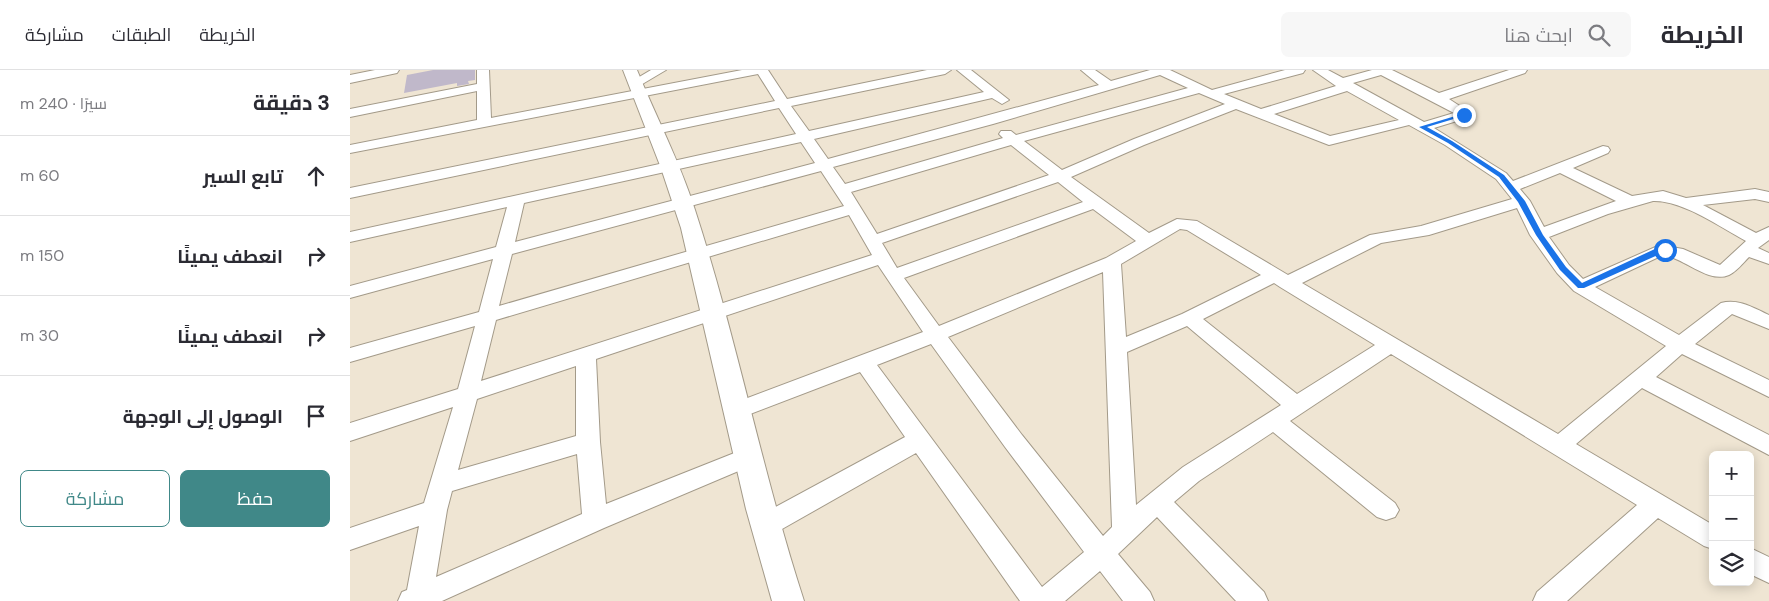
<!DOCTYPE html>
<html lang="ar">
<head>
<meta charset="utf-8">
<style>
  :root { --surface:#fff; --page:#f7f7f7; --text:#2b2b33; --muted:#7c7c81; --line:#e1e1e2; --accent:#408888 }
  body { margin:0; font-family:"DM Sans",Cairo,sans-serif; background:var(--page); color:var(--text); direction:rtl }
  .controls { position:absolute; right:15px; bottom:15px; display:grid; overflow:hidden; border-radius:8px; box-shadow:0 2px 12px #0003 }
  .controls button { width:45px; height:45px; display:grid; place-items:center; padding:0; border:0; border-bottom:1px solid var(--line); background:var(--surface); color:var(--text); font:25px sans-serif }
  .stop { position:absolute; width:15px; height:15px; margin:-11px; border:4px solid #1a73e8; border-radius:50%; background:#fff }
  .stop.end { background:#1a73e8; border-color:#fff; box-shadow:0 1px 5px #0008 }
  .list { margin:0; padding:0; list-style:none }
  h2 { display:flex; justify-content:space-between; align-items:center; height:65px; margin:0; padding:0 20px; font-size:21px }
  h2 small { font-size:16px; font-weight:400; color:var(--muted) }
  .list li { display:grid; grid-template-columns:32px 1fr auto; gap:15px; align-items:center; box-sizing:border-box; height:80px; padding:0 20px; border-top:1px solid var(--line) }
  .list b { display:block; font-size:19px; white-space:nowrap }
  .list em { font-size:16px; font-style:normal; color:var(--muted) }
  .actions { display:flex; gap:10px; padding:15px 20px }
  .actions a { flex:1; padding:11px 0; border:1px solid var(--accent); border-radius:8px; text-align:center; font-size:18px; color:var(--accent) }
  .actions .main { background:var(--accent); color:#fff }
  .icon { flex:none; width:28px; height:28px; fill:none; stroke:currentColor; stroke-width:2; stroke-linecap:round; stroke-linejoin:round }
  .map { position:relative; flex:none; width:1419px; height:531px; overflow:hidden; direction:ltr }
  header { display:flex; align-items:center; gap:30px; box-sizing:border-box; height:70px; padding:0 25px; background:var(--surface); border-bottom:1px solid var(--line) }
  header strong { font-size:24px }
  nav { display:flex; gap:28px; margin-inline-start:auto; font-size:18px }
  .search { width:350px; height:45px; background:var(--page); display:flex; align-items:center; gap:12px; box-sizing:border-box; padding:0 18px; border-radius:8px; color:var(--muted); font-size:19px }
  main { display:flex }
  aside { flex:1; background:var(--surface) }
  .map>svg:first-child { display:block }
  .building { fill:#c0b8ca }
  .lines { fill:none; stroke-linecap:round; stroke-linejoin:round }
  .minor-casing { stroke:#a39a89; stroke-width:2 }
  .tertiary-casing { stroke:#a39a89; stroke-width:2 }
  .minor { fill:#fff; fill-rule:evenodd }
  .tertiary { fill:#fff; fill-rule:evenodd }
  .route { fill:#1a73e8 }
</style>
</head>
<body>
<header>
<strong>الخريطة</strong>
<div class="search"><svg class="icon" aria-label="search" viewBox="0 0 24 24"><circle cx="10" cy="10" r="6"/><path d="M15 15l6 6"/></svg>ابحث هنا</div>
<nav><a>الخريطة</a><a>الطبقات</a><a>مشاركة</a></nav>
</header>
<main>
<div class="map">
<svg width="1419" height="531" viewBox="0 0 1419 531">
  <rect width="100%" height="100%" fill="#efe5d3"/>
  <path class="building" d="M83,0H125V10L118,11L119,14L107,16V13L54,23L57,5Z"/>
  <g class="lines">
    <g class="minor-casing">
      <g id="minor">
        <path d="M25,0H49L47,3L0,13V5Z"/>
        <path d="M127,0H139L141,48L392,0H418L437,29L577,0H601L595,4L441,36L459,61L634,22L607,0H621L659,30L652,34L642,28L464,69L478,89L749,15L731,0H745L761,11L800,0H820L862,20L935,0H955L953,3L874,24L911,39L986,16L963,0H978L993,8L1022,0H1042L1089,23L1159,0H1177L1175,3L1099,29L1122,44L1120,47L1084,58L1156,103L1163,111L1253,76L1258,77L1260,80L1258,83L1223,98L1282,126L1313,121L1336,128L1405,119L1419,122V132L1405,129L1353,135L1406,163L1419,157V170L1408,178L1419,183V194L1399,187C1393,193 1386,202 1379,205C1358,214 1333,187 1313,185L1245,217L1329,265L1371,233C1388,228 1404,238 1419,245V259L1382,244L1345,274L1419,310V327L1332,284L1306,307L1419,365V385L1292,318L1226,374L1363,455V479L1354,476L1308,448L1217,531H1183L1187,522L1287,435L1041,284L940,351L1045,433L1049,440L1045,447L1036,450L1027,447L923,362L849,411L824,432L914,522L918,531H886L807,447L768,484L800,522L804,531H773L750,501L715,531H670L566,383L425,463L416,466L407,463L403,455L407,447L555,367L510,302L387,349L379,347L376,341L379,335L573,262L528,195L246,289L250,372L256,434L397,378L405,380L409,387L405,394L254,458L92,531H48L52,522L57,520L69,456L0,480V458L74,433L103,337L0,371V353L108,319L125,256L0,292V278L129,242L143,189L0,228V216L146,177L157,137L0,172V162L446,64L429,38L0,128V118L425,31L408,4L0,83V75L127,50V21L0,47V39L127,14ZM810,5L838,18L666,65L661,61H651L649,64L653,68L495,114L483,97L643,54ZM1031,5L1104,43L1074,52L1003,13ZM997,21L1049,50L980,66L924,44ZM849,23L875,34L784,69L712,100L674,71ZM886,39L979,75L1059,55L1095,75L1146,109L1162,129L1071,156L1020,165L938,205L847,151L827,149L799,163L721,107L794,75ZM451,72L465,93L165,172L174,133ZM661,75L699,105L527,164L501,122ZM471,101L494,136L149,236L162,184ZM1210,103L1266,131L1194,157L1180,131L1170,119ZM708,112L733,132L547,198L532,173ZM1303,131C1332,130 1370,157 1396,171L1370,195L1333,179L1310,175L1233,209L1219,195L1199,167L1258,144ZM1167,138L1180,165L1207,203L1224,221L1316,276L1208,364L952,213L1031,173L1079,165ZM743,139L786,171L756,188L589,256L554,208ZM499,145L522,185L131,311L146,250ZM830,159L837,160L911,205L832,244L776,267L771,194ZM753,202L762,457L753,466L672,365L598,267ZM924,213L930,217L1025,275L947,324L853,249ZM837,256L931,335L833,397L786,435L777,282ZM581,274L655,377L734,482L692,517L527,295ZM226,296V366L108,400L127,329ZM227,384L232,444L86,507L97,440L102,421Z"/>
        <path d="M301,0H316L289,16L285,17L279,13Z"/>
        <path d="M1400,478L1419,487V513L1400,504Z"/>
      </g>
    </g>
    <g class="tertiary-casing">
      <path id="tertiary" d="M273,0H287C306,47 330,92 345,140C387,269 412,402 454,531H422L396,439L331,158L311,98Z"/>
    </g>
    <use href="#minor" class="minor"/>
    <use href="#tertiary" class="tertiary"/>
  </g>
  <path class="route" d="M1112,44L1117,45L1077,57L1102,71L1154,105L1175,131L1193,165L1216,197L1232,213L1307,178H1315L1319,180L1234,218H1228L1210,200L1186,165L1168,132L1149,107L1098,73L1069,57Z"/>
</svg>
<div class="controls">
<button>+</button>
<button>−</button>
<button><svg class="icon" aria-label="layers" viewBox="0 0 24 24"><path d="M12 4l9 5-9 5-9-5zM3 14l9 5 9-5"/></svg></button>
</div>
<div class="stop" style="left:1315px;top:180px"></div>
<div class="stop end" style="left:1114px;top:45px"></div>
</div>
<aside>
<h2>3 دقيقة<small>سيرًا · 240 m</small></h2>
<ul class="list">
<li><svg class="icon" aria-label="ahead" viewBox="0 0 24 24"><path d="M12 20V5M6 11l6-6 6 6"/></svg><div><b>تابع السير</b></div><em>60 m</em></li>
<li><svg class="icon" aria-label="right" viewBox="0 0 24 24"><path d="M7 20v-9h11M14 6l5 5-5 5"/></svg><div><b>انعطف يمينًا</b></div><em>150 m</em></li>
<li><svg class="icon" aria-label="right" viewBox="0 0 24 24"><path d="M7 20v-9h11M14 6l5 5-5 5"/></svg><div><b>انعطف يمينًا</b></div><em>30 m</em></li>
<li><svg class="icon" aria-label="arrive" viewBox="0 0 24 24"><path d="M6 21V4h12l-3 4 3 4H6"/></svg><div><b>الوصول إلى الوجهة</b></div></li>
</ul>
<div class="actions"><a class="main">حفظ</a><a>مشاركة</a></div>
</aside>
</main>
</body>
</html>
